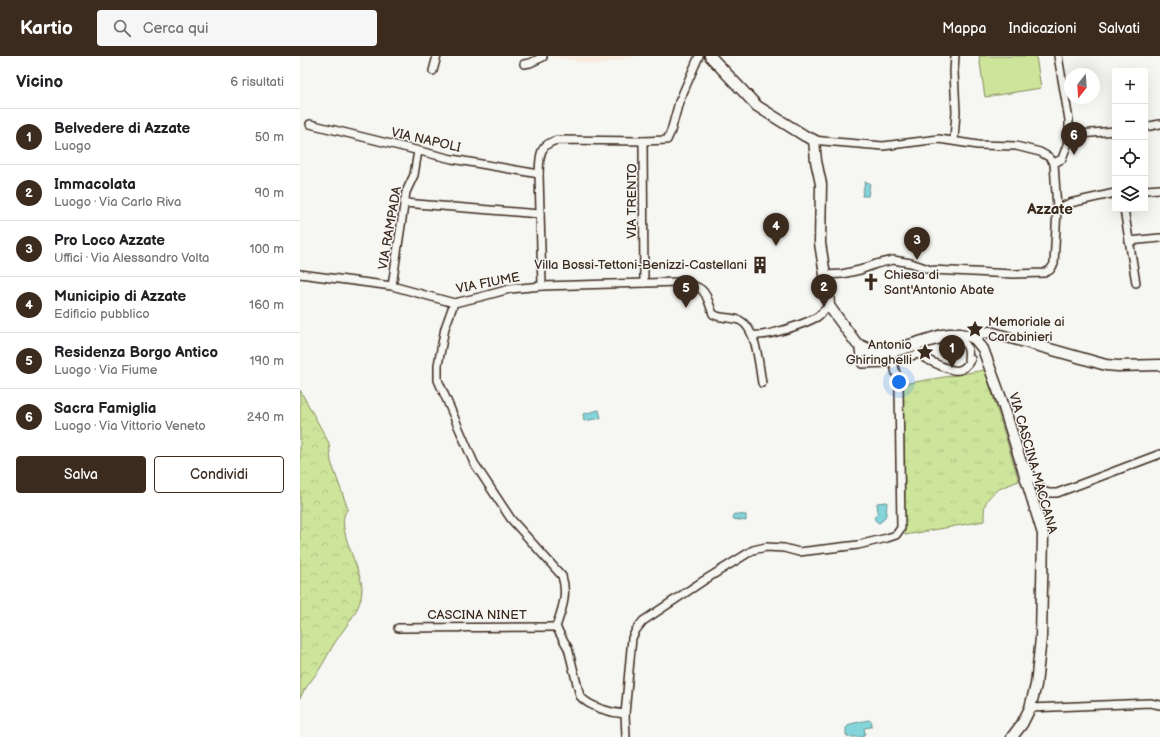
<!DOCTYPE html>
<html lang="it">
<head>
<meta charset="utf-8">
<style>
  :root { --surface:#fff; --page:#f6f6f6; --text:#202124; --muted:#757577; --line:#e0e0e0; --accent:#3b2a1e }
  body { margin:0; font-family:"Balsamiq Sans",sans-serif; background:var(--page); color:var(--text) }
  .controls { position:absolute; right:12px; top:12px; display:grid; overflow:hidden; border-radius:4px; box-shadow:0 4px 16px #0002 }
  .controls button { width:36px; height:36px; display:grid; place-items:center; padding:0; border:0; border-bottom:1px solid var(--line); background:var(--surface); color:var(--text); font:20px sans-serif }
  .compass { position:absolute; left:764px; top:12px; width:36px; height:36px; border-radius:50%; background:var(--surface); box-shadow:0 4px 16px #0002; rotate:197deg }
  .you { position:absolute; left:599px; top:326px; width:14px; height:14px; margin:-10px; border:3px solid #fff; border-radius:50%; background:#1a73e8; box-shadow:0 0 0 6px #1a73e833 }
  .badge { display:grid; place-items:center; width:26px; height:26px; border-radius:50%; background:var(--accent); color:#fff; font-size:13px; font-weight:700 }
  .pin { position:absolute; translate:-50% -33px; filter:drop-shadow(0 1px 2px #0008) }
  .pin::after { content:''; position:absolute; top:21px; width:14px; height:12px; background:inherit; clip-path:polygon(0 0,100% 0,50% 100%) }
  .list { margin:0; padding:0; list-style:none }
  h2 { display:flex; justify-content:space-between; align-items:center; height:52px; margin:0; padding:0 16px; font-size:17px }
  h2 small { font-size:13px; font-weight:400; color:var(--muted) }
  .list li { display:grid; grid-template-columns:26px 1fr auto; gap:12px; align-items:center; box-sizing:border-box; height:56px; padding:0 16px; border-top:1px solid var(--line) }
  .list b { display:block; font-size:15px; white-space:nowrap }
  .list p { margin:0; font-size:13px; white-space:nowrap; color:var(--muted) }
  .list em { font-size:13px; font-style:normal; color:var(--muted) }
  .actions { display:flex; gap:8px; padding:12px 16px }
  .actions a { flex:1; padding:9px 0; border:1px solid var(--accent); border-radius:4px; text-align:center; font-size:14px; color:var(--accent) }
  .actions .main { background:var(--accent); color:#fff }
  .icon { flex:none; width:22px; height:22px; fill:none; stroke:currentColor; stroke-width:2; stroke-linecap:round; stroke-linejoin:round }
  .map { position:relative; flex:none; width:860px; height:681px; overflow:hidden }
  header { display:flex; align-items:center; gap:24px; box-sizing:border-box; height:56px; padding:0 20px; background:var(--accent); color:#fff }
  header strong { font-size:19px }
  nav { display:flex; gap:22px; margin-inline-start:auto; font-size:14px }
  .search { width:280px; height:36px; background:var(--page); display:flex; align-items:center; gap:10px; box-sizing:border-box; padding:0 14px; border-radius:4px; color:var(--muted); font-size:15px }
  main { display:flex }
  aside { flex:1; background:var(--surface) }
  .map>svg:first-child { display:block }
  .built { fill:#f8e9dd }
  .grass { fill:url(#grass-tufts); stroke:#84885c }
  .forest { fill:url(#forest-crowns); stroke:#84885c }
  .park { fill:#cde59b; stroke:#84885c }
  .water { fill:#84d5db; stroke:#67918f }
  .lines { fill:none; stroke-linecap:round; stroke-linejoin:round }
  .street-casing { stroke:#3b2a1e; stroke-width:10 }
  .secondary-casing { stroke:#3b2a1e; stroke-width:13 }
  .street { stroke:#f6f6f2; stroke-width:7 }
  .secondary { stroke:#f6f6f2; stroke-width:10 }
  .labels { text-anchor:middle; dominant-baseline:central; stroke-width:3; stroke-linejoin:round; paint-order:stroke }
  .street-label { font-size:13px; fill:#3b2a1e; stroke:#f6f6f2 }
  .poi-label { font-size:13px; fill:#3b2a1e; stroke:#f6f6f2; text-anchor:end }
  .quarter-label { font-size:15px; font-weight:bold; fill:#3b2a1e; stroke:#f6f6f2 }
</style>
</head>
<body>
<header>
<strong>Kartio</strong>
<div class="search"><svg class="icon" aria-label="search" viewBox="0 0 24 24"><circle cx="10" cy="10" r="6"/><path d="M15 15l6 6"/></svg>Cerca qui</div>
<nav><a>Mappa</a><a>Indicazioni</a><a>Salvati</a></nav>
</header>
<main>
<aside>
<h2>Vicino<small>6 risultati</small></h2>
<ul class="list">
<li><span class="badge">1</span><div><b>Belvedere di Azzate</b><p>Luogo</p></div><em>50 m</em></li>
<li><span class="badge">2</span><div><b>Immacolata</b><p>Luogo · Via Carlo Riva</p></div><em>90 m</em></li>
<li><span class="badge">3</span><div><b>Pro Loco Azzate</b><p>Uffici · Via Alessandro Volta</p></div><em>100 m</em></li>
<li><span class="badge">4</span><div><b>Municipio di Azzate</b><p>Edificio pubblico</p></div><em>160 m</em></li>
<li><span class="badge">5</span><div><b>Residenza Borgo Antico</b><p>Luogo · Via Fiume</p></div><em>190 m</em></li>
<li><span class="badge">6</span><div><b>Sacra Famiglia</b><p>Luogo · Via Vittorio Veneto</p></div><em>240 m</em></li>
</ul>
<div class="actions"><a class="main">Salva</a><a>Condividi</a></div>
</aside>
<div class="map">
<svg width="860" height="681" viewBox="0 0 860 681">
  <defs>
    <pattern id="grass-tufts" width="24" height="20" patternUnits="userSpaceOnUse"><rect width="24" height="20" fill="#cde59b"/><path d="M3 7l-1-3M5 7V3M7 7l1-3M15 17l-1-3M17 17v-4M19 17l1-3" fill="none" stroke="#b1c585"/></pattern>
    <pattern id="forest-crowns" width="20" height="18" patternUnits="userSpaceOnUse"><rect width="20" height="18" fill="#cde59b"/><path d="M2 6a3 3 0 1 1 6 0M12 15a3 3 0 1 1 6 0" fill="none" stroke="#b1c585"/></pattern>
  </defs>
  <rect width="100%" height="100%" fill="#f6f6f2"/>
  <filter id="ink" filterUnits="userSpaceOnUse"><feTurbulence type="fractalNoise" baseFrequency=".025" numOctaves="2"/><feDisplacementMap in="SourceGraphic" scale="8" xChannelSelector="R" yChannelSelector="G"/><feConvolveMatrix kernelMatrix="1 2 1 2 8 2 1 2 1" color-interpolation-filters="sRGB"/></filter>
  <g filter="url(#ink)">
    <path class="built" d="M249,0H339L297,9Z"/>
    <path class="grass" d="M685,314L719,425C706,430 690,434 685,449C684,453 684,460 684,465L605,479L603,328Z"/>
    <path class="forest" d="M0,334L29,387L31,406L48,453C32,468 63,514 62,534C62,552 47,568 38,582C30,593 25,606 17,617C11,625 5,632 0,642Z"/>
    <path class="park" d="M679,0H736L741,32L685,41Z"/>
    <g class="water">
      <path d="M565,126L570,127L568,140H562Z"/>
      <path d="M299,354L301,362L284,365L283,358Z"/>
      <path d="M587,446C586,455 588,462 579,467L576,465L574,462L578,457L577,447Z"/>
      <path d="M434,458L446,459V465L433,463Z"/>
      <path d="M569,664L572,666L571,671L564,672L565,677L563,681H549L546,679V672L550,668Z"/>
    </g>
    <g class="lines">
      <g class="street-casing">
        <g id="street">
          <path d="M224,8L230,7L243,1V0"/>
          <path d="M133,15L137,0"/>
          <path d="M10,68L152,103L239,118"/>
          <path d="M845,71L860,68"/>
          <path d="M769,79L815,75"/>
          <path d="M514,84L523,85L583,90L639,83L678,89L716,90L740,96L749,101L754,107L757,153L754,208L750,214L744,217L714,218L631,214L611,207L593,204L576,208L560,214L542,218L525,219"/>
          <path d="M654,84L656,56L654,16L655,0"/>
          <path d="M343,85L344,227"/>
          <path d="M754,107L762,103L767,89L769,79V64L758,0"/>
          <path d="M845,134L860,133"/>
          <path d="M104,147L240,158"/>
          <path d="M757,153L770,147L815,137"/>
          <path d="M824,153L836,227"/>
          <path d="M829,185L860,182"/>
          <path d="M0,218L92,230L154,247L180,241L210,233L242,230L380,226C407,232 404,234 413,258L417,260C423,262 436,262 441,265C457,274 459,311 462,327"/>
          <path d="M92,230L106,136L114,119L118,95"/>
          <path d="M242,230L239,118C240,101 238,89 257,84L343,85L367,84L371,75L379,46L399,0"/>
          <path d="M154,247L145,272L138,309V324L174,407L211,463L262,520C268,539 262,553 256,571L268,592L280,640C289,651 311,657 325,658"/>
          <path d="M453,279C468,281 504,268 517,261C521,258 525,253 529,250"/>
          <path d="M646,282C660,281 671,287 668,303H671C662,319 654,315 641,310C633,306 626,304 618,298L588,307L562,308L559,294C570,298 575,301 587,299Z"/>
          <path d="M724,408L743,435L749,437H757L860,398"/>
          <path d="M98,572L256,571"/>
          <path d="M730,652L850,647L860,649"/>
          <path d="M326,681L325,658L332,582L336,574L343,565L403,525L453,494L466,491L484,492L499,496L558,489L587,482L596,479L601,472L599,332L597,321L590,295"/>
        </g>
      </g>
      <g class="secondary-casing">
        <g id="secondary">
          <path d="M410,0L457,50L505,80L514,84L516,105L521,128L520,187L525,219L528,234L529,250L557,288L569,293L581,295H590L642,279L650,278H660L669,280L675,283L683,293L702,345L743,478L741,582L736,629L730,652L722,668L712,681"/>
          <path d="M675,283L680,277L690,276L806,309L818,310L860,309"/>
        </g>
      </g>
      <use href="#street" class="street"/>
      <use href="#secondary" class="secondary"/>
    </g>
  </g>
  <defs>
    <g id="building-bare" transform="scale(1.38)"><path d="M-4-6H4V6H1V3H-1V6H-4ZM-2.5-4.3h1.7v1.8h-1.7ZM.8-4.3h1.7v1.8H.8ZM-2.5-1h1.7V.8h-1.7ZM.8-1h1.7V.8H.8Z" fill="#3b2a1e" stroke="#f6f6f2" stroke-width="2.5" paint-order="stroke"/></g>
    <g id="church-bare" transform="scale(1.38)"><path d="M-1.2-6h2.4v3.5h3.3v2.4h-3.3V6h-2.4V-.1h-3.3v-2.4h3.3Z" fill="#3b2a1e" stroke="#f6f6f2" stroke-width="2.5" paint-order="stroke"/></g>
    <g id="sight-bare" transform="scale(1.38)"><path d="M0-6L1.8-2.2L6-1.7L2.9 1.2L3.7 5.4L0 3.3L-3.7 5.4L-2.9 1.2L-6-1.7L-1.8-2.2Z" fill="#3b2a1e" stroke="#f6f6f2" stroke-width="2.5" paint-order="stroke"/></g>
  </defs>
  <g fill-rule="evenodd">
    <use href="#building-bare" x="460" y="209"/>
    <use href="#church-bare" x="571" y="226"/>
    <use href="#sight-bare" x="675" y="273"/>
    <use href="#sight-bare" x="625" y="296"/>
  </g>
  <g class="labels">
    <g class="street-label">
      <text transform="translate(126 84) rotate(13)">VIA NAPOLI</text>
      <text transform="translate(332 145) rotate(-90)">VIA TRENTO</text>
      <text transform="translate(90 172) rotate(-80)">VIA RAMPADA</text>
      <text transform="translate(188 227) rotate(-11)">VIA FIUME</text>
      <text transform="translate(733 407) rotate(74)">VIA CASCINA MACCANA</text>
      <text x="177" y="559">CASCINA NINET</text>
    </g>
    <g class="poi-label">
      <text x="447" y="209">Villa Bossi-Tettoni-Benizzi-Castellani</text>
      <text x="584" y="219" text-anchor="start">Chiesa di<tspan x="584" dy="15">Sant'Antonio Abate</tspan></text>
      <text x="688" y="266" text-anchor="start">Memoriale ai<tspan x="688" dy="15">Carabinieri</tspan></text>
      <text x="612" y="289">Antonio<tspan x="612" dy="15">Ghiringhelli</tspan></text>
    </g>
    <g class="quarter-label">
      <text x="750" y="153">Azzate</text>
    </g>
  </g>
</svg>
<div class="controls">
<button>+</button>
<button>−</button>
<button><svg class="icon" aria-label="locate" viewBox="0 0 24 24"><circle cx="12" cy="12" r="6"/><path d="M12 2v4M12 18v4M2 12h4M18 12h4"/></svg></button>
<button><svg class="icon" aria-label="layers" viewBox="0 0 24 24"><path d="M12 4l9 5-9 5-9-5zM3 14l9 5 9-5"/></svg></button>
</div>
<svg class="compass" viewBox="-18 -18 36 36"><path d="M0-13l5 13h-10z" fill="#e53935"/><path d="M0 13l5-13h-10z" fill="#757577"/></svg>
<div class="you"></div>
<div class="pin badge" style="left:652px;top:312px">1</div>
<div class="pin badge" style="left:524px;top:251px">2</div>
<div class="pin badge" style="left:617px;top:204px">3</div>
<div class="pin badge" style="left:476px;top:190px">4</div>
<div class="pin badge" style="left:386px;top:252px">5</div>
<div class="pin badge" style="left:774px;top:99px">6</div>
</div>
</main>
</body>
</html>
